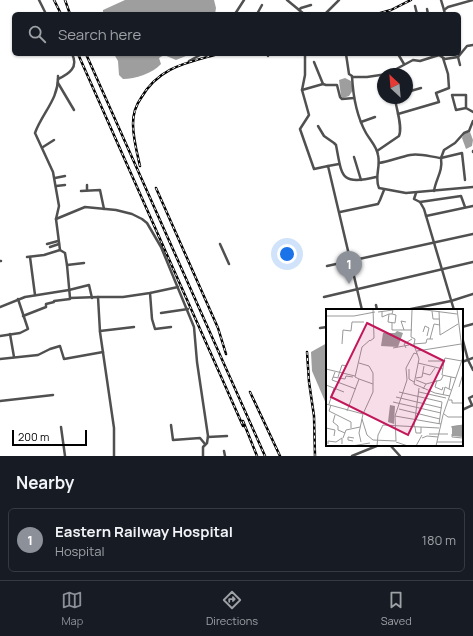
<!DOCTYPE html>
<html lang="en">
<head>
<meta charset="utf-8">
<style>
  :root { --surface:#171b24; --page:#20242c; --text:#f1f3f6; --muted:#9ea1a6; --line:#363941; --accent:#8c9099 }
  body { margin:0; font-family:Manrope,sans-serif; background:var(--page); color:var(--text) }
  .compass { position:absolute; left:377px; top:68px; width:36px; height:36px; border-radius:50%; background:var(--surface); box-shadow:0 1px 3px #0004; rotate:334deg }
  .scale { position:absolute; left:12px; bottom:10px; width:75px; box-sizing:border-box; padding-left:4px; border:2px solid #000; border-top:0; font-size:11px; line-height:14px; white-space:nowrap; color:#000; -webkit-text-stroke:3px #fff; paint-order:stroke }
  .you { position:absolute; left:287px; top:254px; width:14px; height:14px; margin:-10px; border:3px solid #fff; border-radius:50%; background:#1a73e8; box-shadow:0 0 0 6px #1a73e833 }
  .badge { display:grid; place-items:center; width:26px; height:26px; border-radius:50%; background:var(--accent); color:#fff; font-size:13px; font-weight:700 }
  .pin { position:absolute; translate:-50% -33px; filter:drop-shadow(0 1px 2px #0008) }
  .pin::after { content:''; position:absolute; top:21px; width:14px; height:12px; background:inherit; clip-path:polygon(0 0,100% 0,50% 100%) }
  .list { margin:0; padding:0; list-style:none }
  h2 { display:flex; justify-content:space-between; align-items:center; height:52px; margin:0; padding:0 16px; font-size:17px }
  h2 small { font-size:13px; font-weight:400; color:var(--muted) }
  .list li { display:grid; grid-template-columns:26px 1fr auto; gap:12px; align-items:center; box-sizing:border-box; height:64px; margin:0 8px 8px; padding:0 8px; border:1px solid var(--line); border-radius:6px }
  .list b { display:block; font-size:15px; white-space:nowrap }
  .list p { margin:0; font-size:13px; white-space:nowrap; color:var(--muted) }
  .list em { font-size:13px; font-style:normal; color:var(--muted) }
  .icon { flex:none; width:22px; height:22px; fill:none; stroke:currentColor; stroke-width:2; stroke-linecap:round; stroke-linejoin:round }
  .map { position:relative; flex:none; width:473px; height:456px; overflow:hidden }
  .search { position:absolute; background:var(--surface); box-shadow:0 1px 3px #0004; left:12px; right:12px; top:12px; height:44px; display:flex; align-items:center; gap:10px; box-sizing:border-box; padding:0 14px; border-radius:6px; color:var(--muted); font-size:15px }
  .sheet { height:124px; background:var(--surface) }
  nav { display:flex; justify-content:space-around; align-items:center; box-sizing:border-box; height:56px; border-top:1px solid var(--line); background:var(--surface); font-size:11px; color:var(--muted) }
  nav a { display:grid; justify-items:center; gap:2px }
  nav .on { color:var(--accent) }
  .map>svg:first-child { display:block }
  .water { fill:#9e9e9e }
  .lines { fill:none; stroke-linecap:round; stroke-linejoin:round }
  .street { stroke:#505050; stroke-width:2.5 }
  .rail-casing { stroke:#000; stroke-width:2.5 }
  .rail { stroke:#fff; stroke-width:1; stroke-dasharray:3; stroke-linecap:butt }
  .inset-road { fill:none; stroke:#999; stroke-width:1 }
  .view { fill:#c2185b; fill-opacity:0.15; stroke:#c2185b; stroke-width:2 }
  .inset-edge { fill:none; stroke:#000; stroke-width:2 }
</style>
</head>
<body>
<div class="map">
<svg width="473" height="456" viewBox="0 0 473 456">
  <rect width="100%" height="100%" fill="#fff"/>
  <g class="water">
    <path d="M125,0H214L216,8L215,14H103V10Z"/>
    <path d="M114,54H191L176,60L164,55L159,58L161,64C153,73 135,79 123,79L119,75L118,61Z"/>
    <path d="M345,78L351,81L353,90L349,96L343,98L341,96L339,80Z"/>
    <path d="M470,132L473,140L472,146L466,149L462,138L464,134Z"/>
    <path d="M327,343V406L312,371L311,352Z"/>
  </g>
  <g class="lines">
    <g class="street">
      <path d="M39,0L46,14"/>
      <path d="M287,0L304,14"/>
      <path d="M441,0L444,10"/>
      <path d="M415,6L417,14"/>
      <path d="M427,9L428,14"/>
      <path d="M299,10L301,8L311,5"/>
      <path d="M235,14L244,0"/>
      <path d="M257,14L262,5"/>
      <path d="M325,14L339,0"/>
      <path d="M445,14L444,10L448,7L473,0"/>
      <path d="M268,54V56"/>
      <path d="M305,54V75L302,90L309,115L300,129L314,169L328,166L362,310"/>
      <path d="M346,54L349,74L352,76C353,96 356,115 366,133C370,140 377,147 378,155C381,167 374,177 379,188L406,193L473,187"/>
      <path d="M398,54L404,64"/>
      <path d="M458,57L460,65"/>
      <path d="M189,61L202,54"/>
      <path d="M314,62L323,84"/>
      <path d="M58,76C59,99 42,113 35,133L53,172L59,206L56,219L60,250L65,253L67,265L70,298L98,297L100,332L114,428V456"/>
      <path d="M352,77H367L387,74L413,60L420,61L439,55L445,59L458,57L467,46L473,45"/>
      <path d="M58,79C69,74 79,67 72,54"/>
      <path d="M58,83L74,110"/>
      <path d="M302,90L323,84L326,85H337L340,97L342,99L354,98"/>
      <path d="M407,92L421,88"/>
      <path d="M466,108V95H452L456,110L466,108L473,112"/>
      <path d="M398,114L439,102L436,93L449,88L448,74L443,58"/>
      <path d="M361,122L375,117"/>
      <path d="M318,126L324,136L334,143L336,145C342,176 340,186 376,177"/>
      <path d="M43,147L54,140"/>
      <path d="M377,151L399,136C403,126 396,109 395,98"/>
      <path d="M473,151V152"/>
      <path d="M354,157L361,180"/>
      <path d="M441,158L444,150L455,143L464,133L469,131L473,121"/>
      <path d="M441,158L462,153L465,180"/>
      <path d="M379,163C390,161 400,157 410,155C420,153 431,157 441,158C443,172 436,178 434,191"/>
      <path d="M328,166L339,164"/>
      <path d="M55,178L65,176"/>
      <path d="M87,185V190"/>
      <path d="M56,186L65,185"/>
      <path d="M81,191L100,190L104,209"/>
      <path d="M416,193L414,199L420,202L424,209L454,310"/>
      <path d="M420,202L461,196L465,207"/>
      <path d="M340,212L378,204L380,200L384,190"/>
      <path d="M426,216L473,206"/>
      <path d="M56,219L85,207L116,210L132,214L142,219L147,223L161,247L194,327L197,362L208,436L207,443L203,447V456"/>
      <path d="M47,244L58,241"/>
      <path d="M220,244L229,264"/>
      <path d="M50,247L59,244"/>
      <path d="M27,257L44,255L60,250"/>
      <path d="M30,257L35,295"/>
      <path d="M0,261H1"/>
      <path d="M67,265L84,263"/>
      <path d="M327,266L473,234"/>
      <path d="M69,290L89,285L92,298"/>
      <path d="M150,293L152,319L155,329L171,327"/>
      <path d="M98,297H123L150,293L178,287"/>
      <path d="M324,297L473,262"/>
      <path d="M376,305L377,310"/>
      <path d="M0,307L25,297L69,290"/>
      <path d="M406,310L451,301L473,294"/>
      <path d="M161,313L188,309"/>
      <path d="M23,316L46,307V304L54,302V301L70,299"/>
      <path d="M462,327L473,324"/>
      <path d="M320,328L327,327"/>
      <path d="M100,331L134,327"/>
      <path d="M10,334L14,357"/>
      <path d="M0,336L20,333L28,329L18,299"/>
      <path d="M462,337L468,360L473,370"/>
      <path d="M0,359L38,355L50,349L60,346L64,359L103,352"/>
      <path d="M462,362L473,358"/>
      <path d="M0,401L53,395"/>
      <path d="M472,405L469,398L473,396"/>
      <path d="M462,410L473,405"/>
      <path d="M171,425L173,440L200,438L205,444"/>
      <path d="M61,427L65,456"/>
      <path d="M208,437L227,436"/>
      <path d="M390,445L400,456"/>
      <path d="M224,451L225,456"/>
      <path d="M352,456L379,445"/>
    </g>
    <g class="rail-casing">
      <g id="rail">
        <path d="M54,0L61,14"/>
        <path d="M65,0L70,14"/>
        <path d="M377,14L391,10L411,0"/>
        <path d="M78,54L243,426"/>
        <path d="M86,54L265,456"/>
        <path d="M140,166C137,153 133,138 133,124C133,115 136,105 141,98C159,67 186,63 218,54"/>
        <path d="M156,188L218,328L226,354"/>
        <path d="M307,352L309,382L314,416L315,456"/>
        <path d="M250,392L280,456"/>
        <path d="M243,421L257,456"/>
      </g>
    </g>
    <use href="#rail" class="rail"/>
  </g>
  <g transform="translate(326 309)">
    <rect width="137" height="137" fill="#fff"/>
    <path d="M71,22L77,24L72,38L55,37L57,24H69ZM64,96L69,97L68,115L62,113ZM136,116L137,128L126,127V117Z" fill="#9e9e9e"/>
    <path class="inset-road" d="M92,0L131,5M86,1L85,28L89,30L88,36L93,50L88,75L109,84L124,87M56,2V8L63,5M106,2L107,10H113M113,2L114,26L132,15M52,3L67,1M66,5H63L62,13L69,14L70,6L66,5L67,1M0,7H28L49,3M66,14V21H86M78,21L75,12L80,13M97,23L99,17L103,19L101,27M104,30L108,15L114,16M44,32L48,29L47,0M16,35L17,21L25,22L26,13H38M87,35L100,34L101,30H107M67,39L83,36M80,39L78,35L86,30M91,42L135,35M102,52H118M33,54L43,57L47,64V83L37,105M92,54L117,60M0,60L29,67M83,60V70L88,73M9,63L6,71L30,80M97,64L104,66L109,59M7,68L19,70L20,67L27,68M12,68L16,56L20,57M90,69L96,68L98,57M130,69L116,66L118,52L119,49L136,52M33,70L47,75M90,71L100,75L97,80M111,71L109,78L116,81L117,78M100,75L115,71L117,67M0,76L18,83M133,78L137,65M123,80L125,68M73,83L116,93L113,115M93,83L120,89M117,86L119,78L125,81M70,88L116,99M123,91H126V94H137M67,93L115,104M0,95L37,105L33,124L35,133M3,95L8,79M5,96L3,102L25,113V119M73,100L114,110M21,102L33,70L29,68L36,38L44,31M118,105L122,108H137M9,106L7,113L12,117V121L19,124M69,107L81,71L80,59L88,44L91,45M36,110L41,126L47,131L70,132M88,118L93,79M89,118L90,124H95V118M125,118L137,116M0,119L9,121L8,127M103,125H122M126,125V128L137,129M17,129L20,121L34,118M96,129L101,127L112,128M27,132L22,131V128L28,129M70,132L69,107L115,115M70,133L82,137M111,133H137M2,135V132L10,133L16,129V135M26,137L44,134M51,137L52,126L57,116L113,119M90,137L96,126M110,137L117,106L137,48L131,0"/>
    <path class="view" d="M41,14L118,52L82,126L5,88Z"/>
    <rect width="137" height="137" class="inset-edge"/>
  </g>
</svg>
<svg class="compass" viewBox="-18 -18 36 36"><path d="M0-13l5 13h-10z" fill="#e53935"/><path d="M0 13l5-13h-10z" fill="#9ea1a6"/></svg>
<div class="scale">200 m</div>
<div class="you"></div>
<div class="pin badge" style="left:349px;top:284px">1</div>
<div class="search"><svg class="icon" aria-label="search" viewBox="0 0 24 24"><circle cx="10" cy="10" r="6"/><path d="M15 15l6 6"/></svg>Search here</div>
</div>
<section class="sheet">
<h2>Nearby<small></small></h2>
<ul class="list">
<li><span class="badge">1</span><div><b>Eastern Railway Hospital</b><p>Hospital</p></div><em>180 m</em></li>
</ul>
</section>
<nav>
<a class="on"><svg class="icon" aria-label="map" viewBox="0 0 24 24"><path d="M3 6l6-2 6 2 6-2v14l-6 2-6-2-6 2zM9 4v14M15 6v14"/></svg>Map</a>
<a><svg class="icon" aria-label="directions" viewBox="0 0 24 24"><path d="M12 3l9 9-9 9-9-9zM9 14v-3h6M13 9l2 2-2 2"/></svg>Directions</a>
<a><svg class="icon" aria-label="saved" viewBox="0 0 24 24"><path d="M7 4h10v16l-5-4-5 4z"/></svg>Saved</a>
</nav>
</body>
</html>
